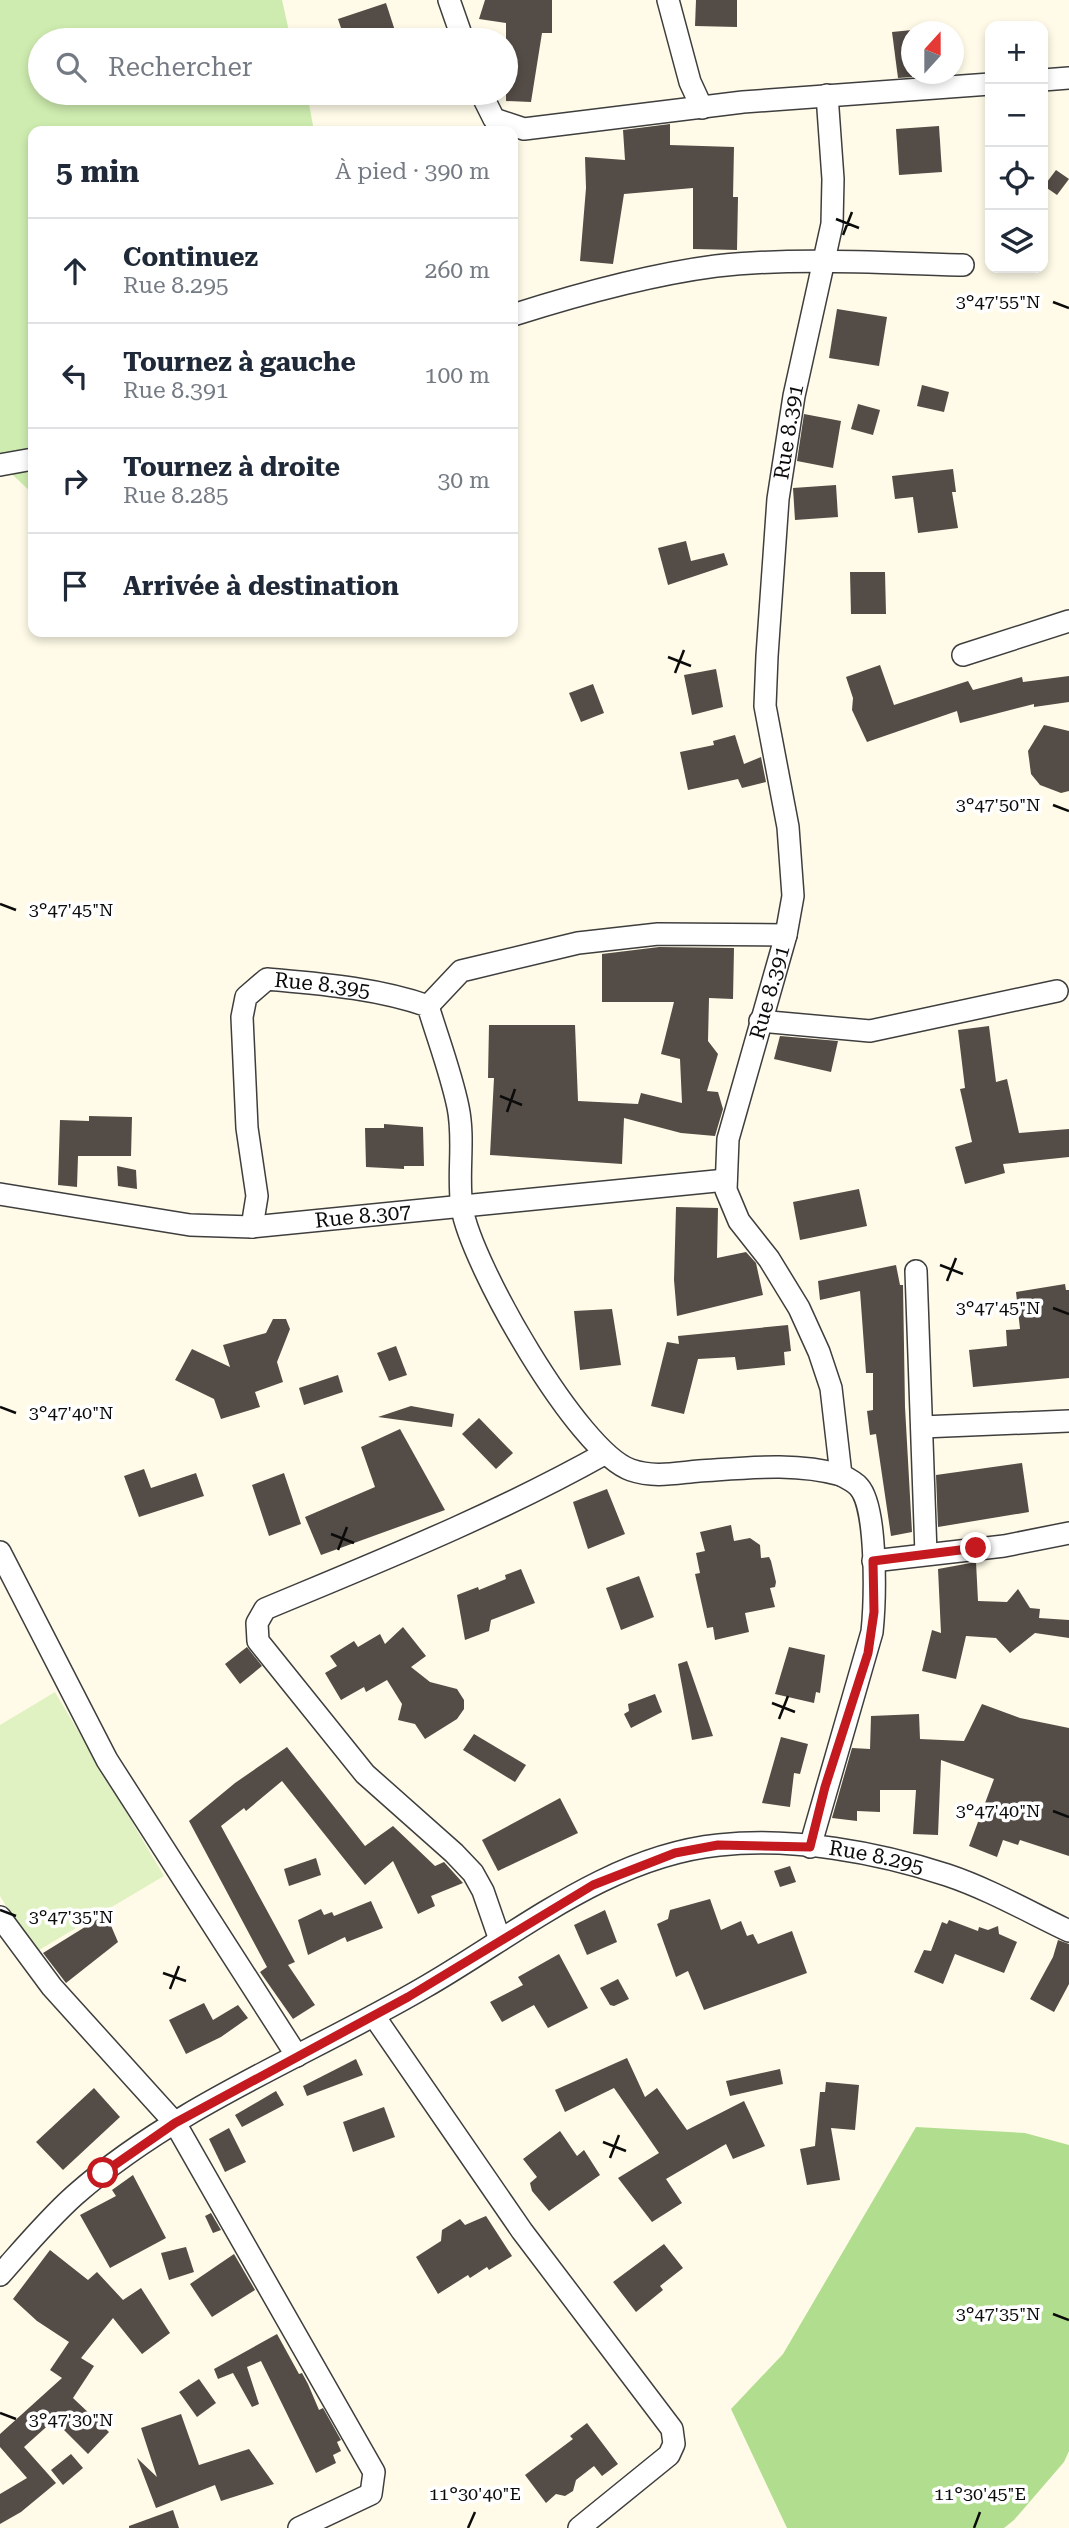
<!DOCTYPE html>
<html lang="fr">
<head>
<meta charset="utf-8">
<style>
  :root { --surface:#fff; --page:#f6f6f7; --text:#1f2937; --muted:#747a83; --line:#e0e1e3 }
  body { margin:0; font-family:"Roboto Serif",serif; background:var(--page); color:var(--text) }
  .controls { position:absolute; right:21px; top:21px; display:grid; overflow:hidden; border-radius:14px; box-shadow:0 4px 10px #0003 }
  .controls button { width:63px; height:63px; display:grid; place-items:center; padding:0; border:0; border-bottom:2px solid var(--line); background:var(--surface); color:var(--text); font:35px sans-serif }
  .compass { position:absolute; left:901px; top:21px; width:63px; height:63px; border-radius:50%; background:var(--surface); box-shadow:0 4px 10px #0003; rotate:21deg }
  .stop { position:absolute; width:21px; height:21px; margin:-16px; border:5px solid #c4191f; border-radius:50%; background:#fff }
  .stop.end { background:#c4191f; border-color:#fff; box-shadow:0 2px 7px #0008 }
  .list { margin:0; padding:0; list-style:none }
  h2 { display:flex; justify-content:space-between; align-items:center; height:91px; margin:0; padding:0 28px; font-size:30px }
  h2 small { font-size:23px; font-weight:400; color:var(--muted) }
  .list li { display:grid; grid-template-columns:46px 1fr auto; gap:21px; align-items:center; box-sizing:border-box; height:105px; padding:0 28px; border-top:2px solid var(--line) }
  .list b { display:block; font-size:26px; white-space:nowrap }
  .list p { margin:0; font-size:23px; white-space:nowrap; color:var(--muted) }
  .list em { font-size:23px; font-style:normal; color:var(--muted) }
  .icon { flex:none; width:38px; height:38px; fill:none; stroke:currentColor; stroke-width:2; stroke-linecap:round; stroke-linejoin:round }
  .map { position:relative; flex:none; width:1069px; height:2528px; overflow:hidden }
  .search { position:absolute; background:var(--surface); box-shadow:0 4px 10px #0003; left:28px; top:28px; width:490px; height:77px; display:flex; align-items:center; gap:18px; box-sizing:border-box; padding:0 24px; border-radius:38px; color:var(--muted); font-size:26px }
  .panel { position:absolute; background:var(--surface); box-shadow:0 4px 10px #0003; left:28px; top:126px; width:490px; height:511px; border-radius:14px }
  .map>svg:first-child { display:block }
  .green { fill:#ceecaf }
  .forest { fill:#b1de8e }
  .pitch { fill:#e1f2c2 }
  .building { fill:#544c46 }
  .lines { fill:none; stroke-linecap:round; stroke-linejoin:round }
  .minor-casing { stroke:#3e3e3e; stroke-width:24 }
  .minor { stroke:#fff; stroke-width:21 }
  .route { stroke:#c4191f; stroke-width:9 }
  .ticks { fill:none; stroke:#0b0b0b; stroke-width:2.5 }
  .labels { text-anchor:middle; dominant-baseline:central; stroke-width:7; stroke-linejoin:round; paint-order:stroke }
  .street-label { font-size:21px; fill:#0b0b0b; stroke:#fff }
  .ticks-label { font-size:18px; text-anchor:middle; fill:#0b0b0b; stroke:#fff; stroke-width:7; stroke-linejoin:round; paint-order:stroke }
</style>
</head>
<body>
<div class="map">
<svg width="1069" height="2528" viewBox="0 0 1069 2528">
  <rect width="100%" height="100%" fill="#fffbe8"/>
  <path class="green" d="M0,0H282L291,40H40V93H307L314,131H33V494L0,463Z"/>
  <path class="forest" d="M916,2127L1025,2133L1069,2145V2451L1064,2462L1014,2520L1004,2528H787L731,2409L783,2354Z"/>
  <path class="pitch" d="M55,1692L164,1876L34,1953L0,1896V1725Z"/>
  <g class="building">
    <path d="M485,0H552V33H542L531,102L506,101V23L479,19Z"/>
    <path d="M696,0H737V27L695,26Z"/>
    <path d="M386,3L398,40H345L338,19Z"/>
    <path d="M912,30V77L898,78L892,32Z"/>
    <path d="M670,124V145L734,147L733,197H738L737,250L693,249V188L624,194L613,264L580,261L586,188L585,157L625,160L623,130Z"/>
    <path d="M939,126L942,172L899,175L896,129Z"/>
    <path d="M1056,170L1069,179L1057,195L1044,186Z"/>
    <path d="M837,309L887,317L879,366L829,358Z"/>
    <path d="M922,385L949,392L944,412L917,406Z"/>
    <path d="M858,404L880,410L873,435L851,429Z"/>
    <path d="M804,414L841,421L833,468L797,461Z"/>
    <path d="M953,469L956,492H952L958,528L918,533L913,497L895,499L892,476Z"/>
    <path d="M836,485L838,517L795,520L793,488Z"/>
    <path d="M686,541L691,561L724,553L728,565L668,585L658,548Z"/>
    <path d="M850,572H885L886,614H851Z"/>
    <path d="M880,665L894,705L968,681L973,690L1022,677L1023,682L1069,676V702L1034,707V704L960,723L957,711L867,742L852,710L853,698L846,677Z"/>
    <path d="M716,669L723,707L692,715L684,675Z"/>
    <path d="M593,684L604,713L581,722L569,693Z"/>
    <path d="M1044,725L1069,731V791L1061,793L1040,785L1031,774L1028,751Z"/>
    <path d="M735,735L744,764L761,757L766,782L742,788L738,779L688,790L680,752L714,745L713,741Z"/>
    <path d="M659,947L734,948L733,999L709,998L708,1041L718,1054L707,1091L718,1092L723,1109L715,1136L681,1133L624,1118L622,1164L490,1155L494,1078H488L489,1025H575L578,1101L638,1104L641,1093L682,1103L680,1059L661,1054L674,1002H602V954Z"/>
    <path d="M989,1026L996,1082L1007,1079L1019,1133L1069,1129V1157L1003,1164L1005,1173L965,1184L955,1147L972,1142L960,1089L965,1088L958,1030Z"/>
    <path d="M780,1036L838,1041L831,1072L774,1059Z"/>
    <path d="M89,1116L132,1117L131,1156H78L77,1187L58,1185L60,1120L89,1121Z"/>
    <path d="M384,1124L423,1127L424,1166H404V1169L366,1167L365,1128H384Z"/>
    <path d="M117,1166L136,1170L137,1189L118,1186Z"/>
    <path d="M859,1189L867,1226L800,1240L793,1202Z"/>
    <path d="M676,1207L718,1208L717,1258L746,1252L756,1263L763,1295L677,1316L674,1280Z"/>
    <path d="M896,1265L900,1285H903L905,1407L912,1532L891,1536L876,1434L870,1435L867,1411L873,1410V1373H866L860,1291L820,1300L818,1281Z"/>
    <path d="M1065,1284L1066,1290H1069V1378L973,1387L969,1350L1007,1346L1006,1330L1020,1329L1016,1292Z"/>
    <path d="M612,1309L621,1365L580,1370L574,1311Z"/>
    <path d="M273,1319H286L290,1329L277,1362L283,1382L255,1392L260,1407L221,1419L214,1399L175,1380L192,1349L230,1367L223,1345L266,1333Z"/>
    <path d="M788,1325L791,1351L784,1352L785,1365L737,1370L735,1357L698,1359L684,1414L651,1406L667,1342L679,1344L678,1336Z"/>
    <path d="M396,1346L407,1375L389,1381L377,1353Z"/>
    <path d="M338,1375L343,1392L304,1405L299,1388Z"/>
    <path d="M411,1406L454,1414L452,1427L378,1417Z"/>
    <path d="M479,1418L513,1453L496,1469L462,1434Z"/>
    <path d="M400,1429L445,1510L321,1555L305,1517L375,1487L361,1447Z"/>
    <path d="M1022,1463L1029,1512L938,1527L936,1475Z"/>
    <path d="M144,1469L151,1488L196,1473L204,1496L139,1517L124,1476Z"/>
    <path d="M284,1473L301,1524L269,1536L252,1485Z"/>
    <path d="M607,1489L625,1534L588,1549L573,1502Z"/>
    <path d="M731,1525L734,1541L750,1538L760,1545L761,1558L769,1557L771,1561L776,1582L775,1587L770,1588L775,1607L745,1613L749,1632L715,1640L713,1627L707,1628L695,1574L700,1573L696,1553L705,1551L700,1532Z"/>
    <path d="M976,1562L978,1601L1007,1602L1018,1589L1030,1608L1040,1609L1039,1618L1069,1620V1638L1035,1633L1010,1653L996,1638L966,1636L956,1679L922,1671L932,1630L941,1633L938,1569Z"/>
    <path d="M521,1569L535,1603L491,1620L489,1631L465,1640L457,1595L478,1587L479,1590L506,1579L505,1575Z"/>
    <path d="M639,1576L654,1617L621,1630L606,1588Z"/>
    <path d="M403,1627L426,1656L411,1667L430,1682L457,1689L464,1700V1709L457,1719L425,1739L415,1724L398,1720L402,1704L387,1680L366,1692L364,1687L341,1700L325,1673L337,1666L330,1656L354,1641L358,1647L380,1634L385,1644Z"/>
    <path d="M247,1647L262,1666L240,1684L225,1664Z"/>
    <path d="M789,1647L825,1655L820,1693L816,1692L814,1703L775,1694Z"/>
    <path d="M687,1661L713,1736L692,1740L678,1664Z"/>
    <path d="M655,1694L662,1712L631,1728L624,1714L629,1711L628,1704Z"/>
    <path d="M982,1704L1020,1718L1069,1728V1856L1020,1840L1018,1845L1003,1840L997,1857L969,1846L994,1779L941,1760L938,1835L913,1834L916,1790H880V1812L857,1811V1821L832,1818L852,1748L870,1749L871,1716L919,1714L920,1739L964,1741Z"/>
    <path d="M474,1734L526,1765L515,1782L463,1750Z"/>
    <path d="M781,1737L808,1744L800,1774L794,1773L790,1807L762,1803Z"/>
    <path d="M287,1747L365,1846L393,1826L435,1866L444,1862L463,1883L431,1896L435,1906L418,1914L393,1861L365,1885L282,1781L246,1811L244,1808L221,1826L295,1962L288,1965L315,2005L293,2019L260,1972L267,1967L189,1821L235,1783Z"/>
    <path d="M560,1798L578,1833L498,1871L482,1840Z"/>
    <path d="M316,1858L321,1875L289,1886L284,1869Z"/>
    <path d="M790,1866L796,1882L780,1887L774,1871Z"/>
    <path d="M710,1899L721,1930L741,1921L747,1936L753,1934L758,1944L792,1931L807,1973L704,2010L688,1971L676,1977L657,1924L668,1919L670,1910Z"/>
    <path d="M371,1901L383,1928L347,1942L345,1937L308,1955L298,1920L321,1909L324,1915L332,1912L334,1916Z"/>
    <path d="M605,1910L617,1942L587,1955L574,1925Z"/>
    <path d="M106,1914L118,1942L66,1983L43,1953Z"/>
    <path d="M949,1920L978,1931L979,1927L988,1930L998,1926L999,1934L1017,1942L1004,1973L955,1954L943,1984L914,1972L924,1950L931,1951L942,1922L947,1924Z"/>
    <path d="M1058,1940L1069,1944V1984L1054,2012L1030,1999L1053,1957Z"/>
    <path d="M559,1954L588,2008L548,2028L534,2005L502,2022L490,2002L523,1985L518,1977Z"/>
    <path d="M618,1979L629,1999L614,2006L610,2005L600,1988Z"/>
    <path d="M204,2003L213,2020L238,2005L248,2018L221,2037L186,2054L169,2020Z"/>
    <path d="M627,2058L645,2097L657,2088L687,2130L744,2101L765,2146L733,2159L726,2144L666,2179L682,2203L652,2222L618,2178L659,2153L614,2088L565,2112L555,2090Z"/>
    <path d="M356,2059L363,2075L307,2096L303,2086Z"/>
    <path d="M780,2069L783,2084L730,2096L726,2081Z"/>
    <path d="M826,2082L859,2085L855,2130L831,2128L840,2180L807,2185L800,2149L815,2146L820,2092H825Z"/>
    <path d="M94,2088L120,2117L63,2170L36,2142Z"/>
    <path d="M276,2091L284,2105L242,2127L235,2115Z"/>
    <path d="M384,2107L395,2137L353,2152L343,2122Z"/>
    <path d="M229,2128L246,2162L225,2172L209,2139Z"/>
    <path d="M560,2131L577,2156L584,2150L600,2175L549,2211L532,2191L530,2183L537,2177L523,2159Z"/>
    <path d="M133,2175L166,2238L110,2268L80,2215L116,2196L112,2190Z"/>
    <path d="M211,2213L221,2230L213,2233L205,2216Z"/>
    <path d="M486,2216L512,2256L489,2270L487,2267L470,2278L468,2275L438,2294L416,2257L441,2241L442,2230L460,2219L465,2225Z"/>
    <path d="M664,2244L683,2268L660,2286L663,2290L636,2312L613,2282Z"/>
    <path d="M186,2247L194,2272L169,2280L161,2253Z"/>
    <path d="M50,2250L88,2280L97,2272L123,2300L141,2288L170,2333L142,2354L113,2318L81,2358L94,2366L73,2398L109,2432L88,2454L54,2420L24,2447L56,2483L21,2512L0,2524V2494L27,2478L0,2447V2434L62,2378L50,2370L69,2342L37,2321L13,2299Z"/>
    <path d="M234,2254L255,2290L212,2317L190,2284Z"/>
    <path d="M277,2334L299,2374L302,2373L308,2384L319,2410L323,2408L341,2440L337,2442L341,2451L333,2455L336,2463L316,2473L261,2361L247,2367L259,2404L252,2407L233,2373L218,2379L214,2369Z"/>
    <path d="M199,2379L216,2403L197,2417L179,2392Z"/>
    <path d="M181,2414L199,2465L249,2449L274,2484L221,2501L215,2485L156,2508L137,2458L157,2477L141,2428Z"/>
    <path d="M587,2423L618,2464L602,2476L594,2466L576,2480L573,2491L565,2496L556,2494L546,2503L525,2475L573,2439L570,2436Z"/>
    <path d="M71,2454L83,2468L63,2485L51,2470Z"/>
    <path d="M173,2510L179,2528H129V2526Z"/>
  </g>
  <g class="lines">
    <g class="minor-casing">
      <g id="minor">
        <path d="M449,0L463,40"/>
        <path d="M668,0L690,82L702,108"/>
        <path d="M1043,80L1069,78"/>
        <path d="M481,93L494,119L524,129L743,102L990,84"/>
        <path d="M513,315C579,294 647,275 716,266C798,257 882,263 963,265"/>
        <path d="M0,465L33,459"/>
        <path d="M963,655L1069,621"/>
        <path d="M428,1006L461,971L578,943L658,934L786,935"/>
        <path d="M760,1021L870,1031L1057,991"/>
        <path id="s1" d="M0,1194L190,1225L252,1227L726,1180"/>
        <path id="s2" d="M252,1227L257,1196L247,1128L242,1017L246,997L267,979C321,984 376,988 428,1006C438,1039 451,1073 458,1107C465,1140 457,1175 462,1208C471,1264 578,1452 631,1470C654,1478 676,1473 699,1471C746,1468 795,1462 841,1475"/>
        <path d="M916,1271L926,1554"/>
        <path d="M922,1427L1069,1421"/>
        <path d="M0,1552L107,1760L297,2056"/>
        <path d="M873,1561L1004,1546L1069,1533"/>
        <path id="s3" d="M810,1847L872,1632C875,1603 878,1508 859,1487C855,1482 847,1478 841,1475L831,1388L819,1352L799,1308L769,1259L739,1221L726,1190L728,1139L786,935L793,896L788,827L765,706L767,656L778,499L794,396L832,224L833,179L827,95"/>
        <path d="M0,1917L52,1987L175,2123L374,2472L371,2494L299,2528"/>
        <path d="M500,1940L483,1891L473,1873L454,1853L365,1774L258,1641L257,1623L265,1609C380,1561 495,1515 604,1454"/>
        <path d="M374,2016L522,2231L672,2429L674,2444L669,2455L579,2528"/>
        <path id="s4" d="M0,2275C24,2248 48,2219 75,2195C177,2105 309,2055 425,1987C517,1934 609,1856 719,1845C793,1837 877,1852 947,1875C989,1889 1029,1912 1069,1931"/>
      </g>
    </g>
    <use href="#minor" class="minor"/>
  </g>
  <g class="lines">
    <path class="route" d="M103,2173L175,2123L408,1997L593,1885L675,1853L718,1845L810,1847L825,1787L868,1653L874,1612L873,1561L976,1548"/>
  </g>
  <path class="ticks" d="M836,219L859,228M843,235L852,212M1053,302L1069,308M668,657L691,666M675,673L684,650M1053,805L1069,811M0,904L16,910M500,1096L522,1105M507,1112L515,1089M940,1265L963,1274M947,1281L956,1258M1053,1308L1069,1314M0,1407L16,1413M331,1534L354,1543M338,1550L347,1527M772,1703L795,1712M779,1719L788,1696M1053,1811L1069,1817M0,1910L16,1916M163,1973L186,1981M170,1989L179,1966M603,2142L626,2151M610,2158L619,2135M1053,2314L1069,2320M0,2413L16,2419M468,2528L475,2512M974,2528L980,2512"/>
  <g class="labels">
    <g class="street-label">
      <text stroke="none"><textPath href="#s3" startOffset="1477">Rue 8.391</textPath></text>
      <text stroke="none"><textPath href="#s2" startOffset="315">Rue 8.395</textPath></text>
      <text stroke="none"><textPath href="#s3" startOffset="910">Rue 8.391</textPath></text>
      <text stroke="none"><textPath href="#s1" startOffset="366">Rue 8.307</textPath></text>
      <text stroke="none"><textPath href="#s4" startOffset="1006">Rue 8.295</textPath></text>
    </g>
  </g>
  <g class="ticks-label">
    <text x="998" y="308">3°47'55"N</text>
    <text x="998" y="811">3°47'50"N</text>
    <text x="71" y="916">3°47'45"N</text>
    <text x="998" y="1314">3°47'45"N</text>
    <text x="71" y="1419">3°47'40"N</text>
    <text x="998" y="1817">3°47'40"N</text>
    <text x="71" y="1923">3°47'35"N</text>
    <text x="998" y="2320">3°47'35"N</text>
    <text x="71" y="2426">3°47'30"N</text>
    <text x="475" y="2500">11°30'40"E</text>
    <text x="980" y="2500">11°30'45"E</text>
  </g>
</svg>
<div class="controls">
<button>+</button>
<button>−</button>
<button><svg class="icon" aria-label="locate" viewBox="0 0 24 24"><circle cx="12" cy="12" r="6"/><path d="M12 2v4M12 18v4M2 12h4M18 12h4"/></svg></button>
<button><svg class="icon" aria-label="layers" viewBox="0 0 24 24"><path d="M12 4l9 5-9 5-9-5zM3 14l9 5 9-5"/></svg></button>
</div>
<svg class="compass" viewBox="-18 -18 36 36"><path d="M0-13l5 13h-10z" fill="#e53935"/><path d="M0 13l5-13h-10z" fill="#747a83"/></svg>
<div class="stop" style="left:103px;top:2173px"></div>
<div class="stop end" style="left:976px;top:1548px"></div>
<div class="search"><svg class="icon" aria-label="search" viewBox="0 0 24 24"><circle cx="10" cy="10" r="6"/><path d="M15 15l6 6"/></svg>Rechercher</div>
<section class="panel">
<h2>5 min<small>À pied · 390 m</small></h2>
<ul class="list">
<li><svg class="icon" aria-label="ahead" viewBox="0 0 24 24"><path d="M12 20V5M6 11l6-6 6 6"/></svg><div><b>Continuez</b><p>Rue 8.295</p></div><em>260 m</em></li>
<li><svg class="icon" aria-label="left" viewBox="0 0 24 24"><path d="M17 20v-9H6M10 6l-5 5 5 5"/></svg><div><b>Tournez à gauche</b><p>Rue 8.391</p></div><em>100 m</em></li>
<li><svg class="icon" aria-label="right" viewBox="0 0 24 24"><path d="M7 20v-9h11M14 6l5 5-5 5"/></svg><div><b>Tournez à droite</b><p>Rue 8.285</p></div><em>30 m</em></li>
<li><svg class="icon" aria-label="arrive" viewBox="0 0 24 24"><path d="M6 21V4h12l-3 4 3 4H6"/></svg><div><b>Arrivée à destination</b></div></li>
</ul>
</section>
</div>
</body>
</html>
